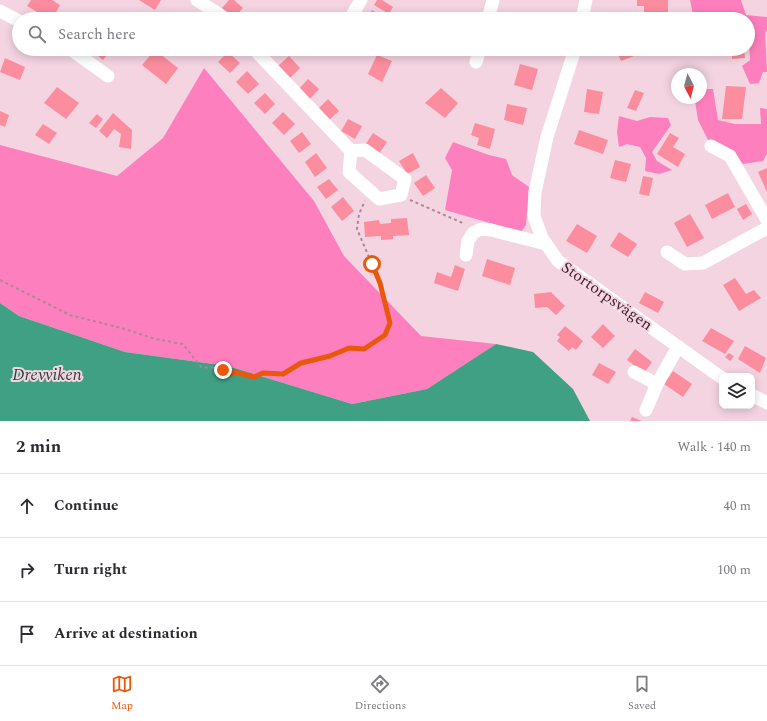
<!DOCTYPE html>
<html lang="en">
<head>
<meta charset="utf-8">
<style>
  :root { --surface:#fff; --page:#f2f2f3; --text:#2b2b33; --muted:#7c7c81; --line:#e1e1e2; --accent:#ea580c }
  body { margin:0; font-family:Spectral,serif; background:var(--page); color:var(--text) }
  .controls { position:absolute; right:12px; bottom:12px; display:grid; overflow:hidden; border-radius:8px; box-shadow:0 2px 10px #0003 }
  .controls button { width:36px; height:36px; display:grid; place-items:center; padding:0; border:0; border-bottom:1px solid var(--line); background:var(--surface); color:var(--text); font:20px sans-serif }
  .compass { position:absolute; left:671px; top:68px; width:36px; height:36px; border-radius:50%; background:var(--surface); box-shadow:0 2px 10px #0003; rotate:173deg }
  .stop { position:absolute; width:12px; height:12px; margin:-9px; border:3px solid #ea580c; border-radius:50%; background:#fff }
  .stop.end { background:#ea580c; border-color:#fff; box-shadow:0 1px 4px #0008 }
  .list { margin:0; padding:0; list-style:none }
  h2 { display:flex; justify-content:space-between; align-items:center; height:52px; margin:0; padding:0 16px; font-size:17px }
  h2 small { font-size:13px; font-weight:400; color:var(--muted) }
  .list li { display:grid; grid-template-columns:26px 1fr auto; gap:12px; align-items:center; box-sizing:border-box; height:64px; padding:0 16px; border-top:1px solid var(--line) }
  .list b { display:block; font-size:15px; white-space:nowrap }
  .list em { font-size:13px; font-style:normal; color:var(--muted) }
  .icon { flex:none; width:22px; height:22px; fill:none; stroke:currentColor; stroke-width:2; stroke-linecap:round; stroke-linejoin:round }
  .map { position:relative; flex:none; width:767px; height:421px; overflow:hidden }
  .search { position:absolute; background:var(--surface); box-shadow:0 2px 10px #0003; left:12px; right:12px; top:12px; height:44px; display:flex; align-items:center; gap:10px; box-sizing:border-box; padding:0 14px; border-radius:22px; color:var(--muted); font-size:15px }
  .sheet { height:244px; background:var(--surface) }
  nav { display:flex; justify-content:space-around; align-items:center; box-sizing:border-box; height:56px; border-top:1px solid var(--line); background:var(--surface); font-size:11px; color:var(--muted) }
  nav a { display:grid; justify-items:center; gap:2px }
  nav .on { color:var(--accent) }
  .map>svg:first-child { display:block }
  .forest { fill:#fd7fbd }
  .water { fill:#40a084 }
  .building { fill:#fb8d9e }
  .lines { fill:none; stroke-linecap:round; stroke-linejoin:round }
  .path { stroke:#a88997; stroke-width:2; stroke-dasharray:3 3; stroke-linecap:butt }
  .minor { stroke:#fff; stroke-width:13 }
  .route { stroke:#ea580c; stroke-width:5 }
  .labels { text-anchor:middle; dominant-baseline:central; stroke-width:4; stroke-linejoin:round; paint-order:stroke }
  .street-label { font-size:16px; fill:#3e212f; stroke:#f5d4e2 }
  .water-label { font-size:17px; font-style:italic; fill:#28453c; stroke:#f5d4e2 }
</style>
</head>
<body>
<div class="map">
<svg width="767" height="421" viewBox="0 0 767 421">
  <rect width="100%" height="100%" fill="#f5d4e2"/>
  <g class="forest">
    <path d="M690,0H741L746,15L767,17V31L765,32L767,72H763L759,83L750,84L742,66L750,60L748,19H694Z"/>
    <path d="M204,68L314,201L344,256L421,336L496,344L427,389L352,404L228,366L125,352L19,316L0,303V145L117,176L163,138Z"/>
    <path d="M701,89H713L718,120L735,124H761L760,108L767,109V154L763,161L743,164L730,150L708,140L698,120L695,101V98H701Z"/>
    <path d="M619,116L637,121L650,117L668,118L671,125L652,152L657,161L672,170L659,174L645,171L646,158L640,147L627,144L619,147L617,132Z"/>
    <path d="M453,142L489,155L506,159L512,175L529,187L526,225L521,232L445,210L452,170L445,158Z"/>
  </g>
  <path class="water" d="M0,303L19,316L125,352L228,366L352,404L427,389L496,344L533,352L573,389L590,421H0Z"/>
  <g class="building">
    <path d="M31,0H52L60,5L52,19H49L27,6Z"/>
    <path d="M139,0H161L155,10Z"/>
    <path d="M229,0H234L243,8L233,19L222,8Z"/>
    <path d="M377,0H382L393,7L389,14L374,5Z"/>
    <path d="M637,0H668V12H644V6H637Z"/>
    <path d="M372,10L383,17L382,19H367Z"/>
    <path d="M168,12L178,19H163Z"/>
    <path d="M90,49H112L103,60Z"/>
    <path d="M206,49H216L213,54Z"/>
    <path d="M265,49H278L271,55Z"/>
    <path d="M616,49H631L634,56L621,61Z"/>
    <path d="M732,49H744L745,58L732,59Z"/>
    <path d="M155,50L178,68L166,84L142,65Z"/>
    <path d="M228,52L240,63L230,73L218,62Z"/>
    <path d="M377,55L392,61L382,82L368,74Z"/>
    <path d="M289,56L300,68L290,78L278,66Z"/>
    <path d="M5,58L25,67L20,80L0,72Z"/>
    <path d="M520,64L538,69L532,90L514,85Z"/>
    <path d="M247,71L259,84L248,94L236,82Z"/>
    <path d="M308,79L319,89L309,100L298,90Z"/>
    <path d="M726,86L746,87L742,119H722Z"/>
    <path d="M57,87L79,103L66,119L44,103Z"/>
    <path d="M441,88L458,103L445,118L425,103Z"/>
    <path d="M587,89L603,92L599,114L584,112Z"/>
    <path d="M635,90L644,93L636,111L627,108Z"/>
    <path d="M265,93L275,104L265,114L254,103Z"/>
    <path d="M328,99L339,111L329,120L318,109Z"/>
    <path d="M507,104L527,108L523,125L504,120Z"/>
    <path d="M0,111L9,115L5,127L0,125Z"/>
    <path d="M283,112L295,124L284,135L272,123Z"/>
    <path d="M113,113L132,130L131,149L119,147L121,134L114,129L107,138L99,131Z"/>
    <path d="M97,114L103,119L96,128L89,123Z"/>
    <path d="M348,119L362,126L355,139L341,131Z"/>
    <path d="M475,123L495,129L490,149L477,145L479,138L471,135Z"/>
    <path d="M43,124L57,133L49,144L35,135Z"/>
    <path d="M579,130L608,140L603,154L574,144Z"/>
    <path d="M302,132L311,144L299,153L290,141Z"/>
    <path d="M373,133L387,142L379,154L365,145Z"/>
    <path d="M670,133L679,138L673,147L685,154L678,167L657,154Z"/>
    <path d="M316,153L327,168L315,177L305,162Z"/>
    <path d="M413,153L420,167L407,174L399,161Z"/>
    <path d="M615,160L631,164L626,182L610,178Z"/>
    <path d="M767,168V192L758,172Z"/>
    <path d="M426,175L435,188L423,196L414,183Z"/>
    <path d="M643,176L653,178L649,196L639,194Z"/>
    <path d="M329,179L338,190L326,199L317,187Z"/>
    <path d="M728,193L735,207L712,219L705,205Z"/>
    <path d="M343,197L354,211L342,221L331,207Z"/>
    <path d="M746,204L752,214L743,220L737,209Z"/>
    <path d="M690,214L704,238L687,247L674,223Z"/>
    <path d="M407,218L409,235L393,236V239L381,240V236L365,237L364,222L379,220L380,224L391,223V219Z"/>
    <path d="M577,224L597,236L587,253L566,241Z"/>
    <path d="M619,232L637,244L628,257L610,246Z"/>
    <path d="M487,259L515,268L510,285L482,276Z"/>
    <path d="M455,265L465,269L458,291L434,283L437,272L451,277Z"/>
    <path d="M735,278L746,294L754,290L761,298L739,311L723,285Z"/>
    <path d="M551,292L565,306L556,315L547,307L535,308L534,294Z"/>
    <path d="M645,292L664,302L658,313L639,303Z"/>
    <path d="M603,324L615,336L603,348L591,337Z"/>
    <path d="M565,326L583,341L576,350L572,347L569,351L557,341L560,337L557,335Z"/>
    <path d="M711,328L734,341L725,354L702,341Z"/>
    <path d="M745,346L766,358L760,373L738,359Z"/>
    <path d="M635,349L652,362L644,373L627,360Z"/>
    <path d="M729,353L734,356L730,361L725,357Z"/>
    <path d="M599,363L616,372L608,384L592,375Z"/>
    <path d="M673,371L692,384L683,397L664,384Z"/>
    <path d="M632,417L642,421H630Z"/>
  </g>
  <g class="lines">
    <g class="path">
      <path d="M410,200L465,224"/>
      <path d="M0,280L70,315L125,329L155,339L183,344L201,367L217,368L223,370L226,373L231,374L234,372L254,377L263,373L283,374L301,363L330,356L349,348L364,349L385,335L390,323L380,283L357,229L359,214L365,201"/>
    </g>
    <g class="minor">
      <path d="M197,0L226,19"/>
      <path d="M0,11L19,21"/>
      <path d="M350,19L361,0"/>
      <path d="M488,19L493,0"/>
      <path d="M582,19L586,0"/>
      <path d="M70,49L108,76"/>
      <path d="M254,49L351,151L349,172L379,199L401,195L405,179L365,150L351,151"/>
      <path d="M575,49L547,137L535,192L534,216L542,238L558,261L722,378"/>
      <path d="M476,62L480,49"/>
      <path d="M711,146L730,156L767,220"/>
      <path d="M667,252L685,264L703,263L767,228"/>
      <path d="M466,255L468,241L473,233L481,229L491,230L546,244"/>
      <path d="M634,372L657,384"/>
      <path d="M752,395L767,403"/>
      <path d="M646,410L657,384L678,347"/>
    </g>
  </g>
  <g class="lines">
    <path class="route" d="M223,370L226,373L231,374L234,372L254,377L263,373L283,374L301,363L330,356L349,348L364,349L385,335L390,323L380,283L372,264"/>
  </g>
  <g class="labels">
    <g class="street-label">
      <text transform="translate(607 296) rotate(35)">Stortorpsvägen</text>
    </g>
    <g class="water-label">
      <text x="47" y="375">Drevviken</text>
    </g>
  </g>
</svg>
<div class="controls">
<button><svg class="icon" aria-label="layers" viewBox="0 0 24 24"><path d="M12 4l9 5-9 5-9-5zM3 14l9 5 9-5"/></svg></button>
</div>
<svg class="compass" viewBox="-18 -18 36 36"><path d="M0-13l5 13h-10z" fill="#e53935"/><path d="M0 13l5-13h-10z" fill="#7c7c81"/></svg>
<div class="stop" style="left:372px;top:264px"></div>
<div class="stop end" style="left:223px;top:370px"></div>
<div class="search"><svg class="icon" aria-label="search" viewBox="0 0 24 24"><circle cx="10" cy="10" r="6"/><path d="M15 15l6 6"/></svg>Search here</div>
</div>
<section class="sheet">
<h2>2 min<small>Walk · 140 m</small></h2>
<ul class="list">
<li><svg class="icon" aria-label="ahead" viewBox="0 0 24 24"><path d="M12 20V5M6 11l6-6 6 6"/></svg><div><b>Continue</b></div><em>40 m</em></li>
<li><svg class="icon" aria-label="right" viewBox="0 0 24 24"><path d="M7 20v-9h11M14 6l5 5-5 5"/></svg><div><b>Turn right</b></div><em>100 m</em></li>
<li><svg class="icon" aria-label="arrive" viewBox="0 0 24 24"><path d="M6 21V4h12l-3 4 3 4H6"/></svg><div><b>Arrive at destination</b></div></li>
</ul>
</section>
<nav>
<a class="on"><svg class="icon" aria-label="map" viewBox="0 0 24 24"><path d="M3 6l6-2 6 2 6-2v14l-6 2-6-2-6 2zM9 4v14M15 6v14"/></svg>Map</a>
<a><svg class="icon" aria-label="directions" viewBox="0 0 24 24"><path d="M12 3l9 9-9 9-9-9zM9 14v-3h6M13 9l2 2-2 2"/></svg>Directions</a>
<a><svg class="icon" aria-label="saved" viewBox="0 0 24 24"><path d="M7 4h10v16l-5-4-5 4z"/></svg>Saved</a>
</nav>
</body>
</html>
